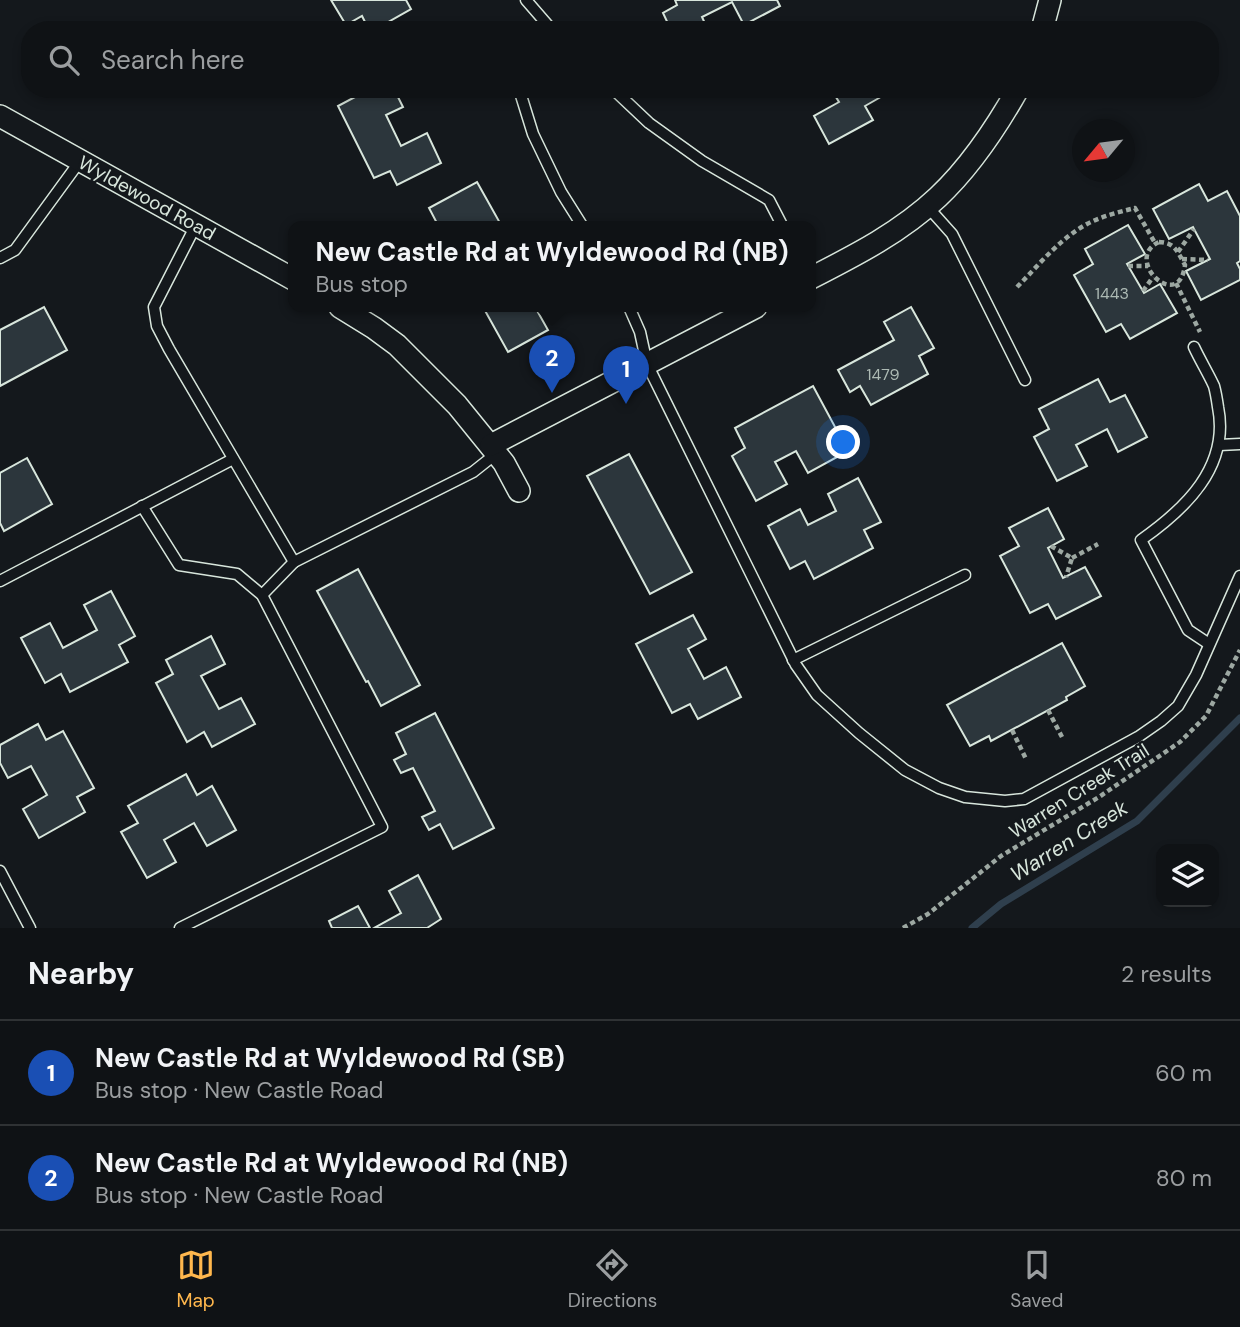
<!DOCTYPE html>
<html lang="en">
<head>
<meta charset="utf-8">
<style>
  :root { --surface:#0f1215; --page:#1d2022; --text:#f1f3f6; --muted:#9b9ea0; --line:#2f3234; --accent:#ffb74d }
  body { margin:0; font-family:"DM Sans",sans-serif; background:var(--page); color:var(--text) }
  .controls { position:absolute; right:21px; bottom:21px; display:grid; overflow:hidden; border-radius:14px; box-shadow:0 4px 10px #0003 }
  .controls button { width:63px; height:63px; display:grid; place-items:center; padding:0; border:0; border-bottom:2px solid var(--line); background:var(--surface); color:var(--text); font:35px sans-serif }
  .compass { position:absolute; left:1072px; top:119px; width:63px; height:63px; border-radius:50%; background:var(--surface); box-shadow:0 4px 10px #0003; rotate:241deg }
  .you { position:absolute; left:844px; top:443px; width:24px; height:24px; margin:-18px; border:5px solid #fff; border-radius:50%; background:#1a73e8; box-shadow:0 0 0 10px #1a73e833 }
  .badge { display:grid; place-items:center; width:46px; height:46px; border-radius:50%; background:var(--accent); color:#fff; font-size:23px; font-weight:700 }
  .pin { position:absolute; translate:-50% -58px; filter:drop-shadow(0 2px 4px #0008) }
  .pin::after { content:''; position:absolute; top:37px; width:24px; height:21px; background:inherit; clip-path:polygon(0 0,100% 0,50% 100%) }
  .popup { position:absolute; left:288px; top:221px; width:528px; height:91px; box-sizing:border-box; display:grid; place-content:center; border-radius:14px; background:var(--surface); filter:drop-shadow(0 2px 5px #0005); font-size:23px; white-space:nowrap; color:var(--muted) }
  .popup b { font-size:26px; color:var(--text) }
  .popup::after { content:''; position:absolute; left:50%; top:100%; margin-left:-14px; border:14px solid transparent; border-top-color:var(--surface) }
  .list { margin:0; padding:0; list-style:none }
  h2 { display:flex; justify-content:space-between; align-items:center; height:91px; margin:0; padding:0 28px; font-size:30px }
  h2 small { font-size:23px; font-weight:400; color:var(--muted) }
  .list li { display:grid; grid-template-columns:46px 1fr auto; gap:21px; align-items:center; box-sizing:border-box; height:105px; padding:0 28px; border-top:2px solid var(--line) }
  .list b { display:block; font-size:26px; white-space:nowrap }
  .list p { margin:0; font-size:23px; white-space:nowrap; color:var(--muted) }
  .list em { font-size:23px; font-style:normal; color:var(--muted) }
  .icon { flex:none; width:38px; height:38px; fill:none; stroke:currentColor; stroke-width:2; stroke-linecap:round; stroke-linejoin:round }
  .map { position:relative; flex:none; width:1240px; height:928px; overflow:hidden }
  .search { position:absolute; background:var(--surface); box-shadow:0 4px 10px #0003; left:21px; right:21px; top:21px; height:77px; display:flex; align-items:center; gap:18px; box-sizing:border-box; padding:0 24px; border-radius:28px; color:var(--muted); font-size:26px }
  .sheet { height:301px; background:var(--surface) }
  nav { display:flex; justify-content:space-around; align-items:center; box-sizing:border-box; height:98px; border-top:2px solid var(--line); background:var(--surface); font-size:19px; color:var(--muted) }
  nav a { display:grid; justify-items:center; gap:4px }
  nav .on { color:var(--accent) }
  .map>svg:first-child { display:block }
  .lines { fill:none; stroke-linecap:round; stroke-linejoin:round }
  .stream { stroke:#2f3f4d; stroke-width:7 }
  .building { fill:#2c363c; stroke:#d8e6dc; stroke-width:2 }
  .service-casing { stroke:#d8e6dc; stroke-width:13 }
  .minor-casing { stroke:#d8e6dc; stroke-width:24 }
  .path { stroke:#9da8a2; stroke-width:4.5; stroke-dasharray:5 3.5; stroke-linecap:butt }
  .service { stroke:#14181c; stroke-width:10 }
  .minor { stroke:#14181c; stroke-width:21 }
  .labels { text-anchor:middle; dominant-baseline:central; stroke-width:5; stroke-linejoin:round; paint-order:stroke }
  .number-label { font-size:16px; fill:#adbab4 }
  .street-label { font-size:19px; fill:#d8e6dc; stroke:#14181c }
  .water-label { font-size:21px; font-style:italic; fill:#d8e6dc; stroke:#14181c }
</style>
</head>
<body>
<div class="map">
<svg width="1240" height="928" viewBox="0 0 1240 928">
  <rect width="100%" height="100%" fill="#14181c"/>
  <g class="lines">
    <path class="stream" d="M972,928L1001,904L1137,821L1240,718"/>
  </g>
  <g class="building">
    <path d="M331,0H406L411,9L374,30H369L362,16L346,25Z"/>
    <path d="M675,0H777L780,6L744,25L732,2L702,17L708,30H671L663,13L677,5Z"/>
    <path d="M370,89H394L403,107L386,115L401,146L427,133L441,163L397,185L390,171L374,178L338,106Z"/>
    <path d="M831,89H883L886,94L865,106L873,120L829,144L814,116L839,102Z"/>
    <path d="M477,182L500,223L493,227H439L429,208Z"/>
    <path d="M1199,184L1208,201L1227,191L1240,216V261L1237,263L1240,269V280L1201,300L1186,271L1210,259L1194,229L1193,227L1169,239L1153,209Z"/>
    <path d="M1128,225L1145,254L1127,264L1144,293L1160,284L1177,313L1130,339L1121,324L1106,332L1074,275L1093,264L1085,249Z"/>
    <path d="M44,307L67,350L0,386V330Z"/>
    <path d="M483,307H535L548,330L508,352Z"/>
    <path d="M911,307L934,348L919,356L928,374L871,405L860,386L850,392L838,370L894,340L884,322Z"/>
    <path d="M1098,379L1110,402L1125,395L1147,437L1118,452L1107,429L1076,445L1087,466L1057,481L1034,437L1049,429L1039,409Z"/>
    <path d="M813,386L848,451L808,473L796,451L775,462L787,484L756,501L732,456L745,448L735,428Z"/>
    <path d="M629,454L692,572L650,594L587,476Z"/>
    <path d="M27,458L52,504L4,531L0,523V473Z"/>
    <path d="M858,478L881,522L864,530L873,548L814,579L805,561L790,569L768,526L800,509L808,525L836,511L828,494Z"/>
    <path d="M1048,508L1064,539L1048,548L1063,578L1085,567L1101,596L1056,619L1048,604L1030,613L1000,556L1019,546L1009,528Z"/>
    <path d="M358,569L420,685L381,706L368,681L366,682L317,591Z"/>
    <path d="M111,591L135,636L119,645L128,662L70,692L61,674L45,683L21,638L50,623L63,648L97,630L84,605Z"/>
    <path d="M693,615L706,639L688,649L704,679L726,667L741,697L698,719L690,704L672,713L636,644Z"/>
    <path d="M211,636L225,664L201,676L219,709L241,698L255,724L212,747L204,732L187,742L156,683L173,674L166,660Z"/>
    <path d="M1062,643L1085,686L1066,697L1067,700L991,741L989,736L970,746L947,705Z"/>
    <path d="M435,713L494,828L453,849L440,824L429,830L422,817L435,811L413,768L401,773L394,760L406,754L396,733Z"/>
    <path d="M38,724L46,740L63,731L94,788L77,797L85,812L39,838L23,809L47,795L31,766L8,778L0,763V745Z"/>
    <path d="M186,774L197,795L212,786L236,830L207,846L194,823L164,840L176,862L147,878L121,832L138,823L128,806Z"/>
    <path d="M418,875L441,919L427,928H374L401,913L389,891Z"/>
    <path d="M358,906L370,928H332L329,921Z"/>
  </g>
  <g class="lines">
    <g class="service-casing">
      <g id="service">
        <path d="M526,0L552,30"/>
        <path d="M519,89L533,134L561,192L583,227"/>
        <path d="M613,89L649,123L702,161L769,200L783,227"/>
        <path d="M927,206L952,234L1025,380"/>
        <path d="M196,225L154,307L157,326L169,349L294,562L473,472L497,453"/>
        <path d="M0,258L15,250L80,161"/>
        <path d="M629,307L640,332L647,364L796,665L817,695L859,733L905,770L939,788L965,797L1005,801L1024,799L1138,737L1161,721L1178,706L1196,675L1240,576"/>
        <path d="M1194,347C1200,360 1208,373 1214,386C1216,393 1217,400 1218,407C1230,467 1185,509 1141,540L1188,630L1209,644"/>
        <path d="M1219,445L1240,444"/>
        <path d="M142,506L179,565L237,574L262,595L382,827L180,928"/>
        <path d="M0,581L233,459"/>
        <path d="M262,595L294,562"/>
        <path d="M793,660L965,575"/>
        <path d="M0,871L30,928"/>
      </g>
    </g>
    <g class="minor-casing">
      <g id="minor">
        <path d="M1042,30L1050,0"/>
        <path d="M0,116L293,279"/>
        <path d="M811,278C856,255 901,232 938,197C971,166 996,128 1018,89"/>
        <path d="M340,307L374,328L397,345L457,405L504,463L519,491"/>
        <path d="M491,445L756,307"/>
      </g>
    </g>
    <g class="path">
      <path d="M1159,242C1175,242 1178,253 1185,265C1179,314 1122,259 1159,242Z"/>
      <path d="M1178,252L1194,229"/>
      <path d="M1182,259L1208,260"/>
      <path d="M1128,266H1148"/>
      <path d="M1176,283L1200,332"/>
      <path d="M1017,287C1039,265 1059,239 1087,224C1102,216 1119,212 1135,208L1155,243"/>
      <path d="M1143,291L1153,277"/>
      <path d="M1051,546L1072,558L1066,577"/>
      <path d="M1072,558L1098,544"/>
      <path d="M1048,710L1063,739"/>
      <path d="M1012,730L1026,759"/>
      <path d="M903,928L928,914L1001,856L1099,797L1180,742L1206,716L1240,650"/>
    </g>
    <use href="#service" class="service"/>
    <use href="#minor" class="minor"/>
  </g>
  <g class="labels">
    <g class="number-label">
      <text x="1112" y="293">1443</text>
      <text x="883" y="374">1479</text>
    </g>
    <g class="street-label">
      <text transform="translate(147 198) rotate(29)">Wyldewood Road</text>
      <text transform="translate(1079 791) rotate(-32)">Warren Creek Trail</text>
    </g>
    <g class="water-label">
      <text transform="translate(1069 841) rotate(-32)">Warren Creek</text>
    </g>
  </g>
</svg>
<div class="controls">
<button><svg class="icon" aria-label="layers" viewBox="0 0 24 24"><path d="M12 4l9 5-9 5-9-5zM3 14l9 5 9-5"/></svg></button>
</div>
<svg class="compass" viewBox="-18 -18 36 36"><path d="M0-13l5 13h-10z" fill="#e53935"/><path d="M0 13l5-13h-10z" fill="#9b9ea0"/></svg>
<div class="you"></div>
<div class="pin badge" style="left:626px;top:404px;background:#1a4fb4">1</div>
<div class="pin badge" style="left:552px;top:393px;background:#1a4fb4">2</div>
<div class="popup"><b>New Castle Rd at Wyldewood Rd (NB)</b>Bus stop</div>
<div class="search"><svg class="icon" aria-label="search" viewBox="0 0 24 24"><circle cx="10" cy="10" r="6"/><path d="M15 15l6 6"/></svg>Search here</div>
</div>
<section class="sheet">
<h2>Nearby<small>2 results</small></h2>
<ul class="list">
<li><span class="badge" style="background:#1a4fb4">1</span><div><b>New Castle Rd at Wyldewood Rd (SB)</b><p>Bus stop · New Castle Road</p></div><em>60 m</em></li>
<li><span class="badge" style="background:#1a4fb4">2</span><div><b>New Castle Rd at Wyldewood Rd (NB)</b><p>Bus stop · New Castle Road</p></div><em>80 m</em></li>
</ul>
</section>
<nav>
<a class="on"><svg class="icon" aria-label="map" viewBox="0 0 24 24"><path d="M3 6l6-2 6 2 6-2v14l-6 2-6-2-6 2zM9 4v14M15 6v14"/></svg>Map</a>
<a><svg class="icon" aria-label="directions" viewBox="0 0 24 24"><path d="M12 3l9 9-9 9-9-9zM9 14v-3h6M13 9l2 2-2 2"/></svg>Directions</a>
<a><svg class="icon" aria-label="saved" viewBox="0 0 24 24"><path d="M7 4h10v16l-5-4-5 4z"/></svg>Saved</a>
</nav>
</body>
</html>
